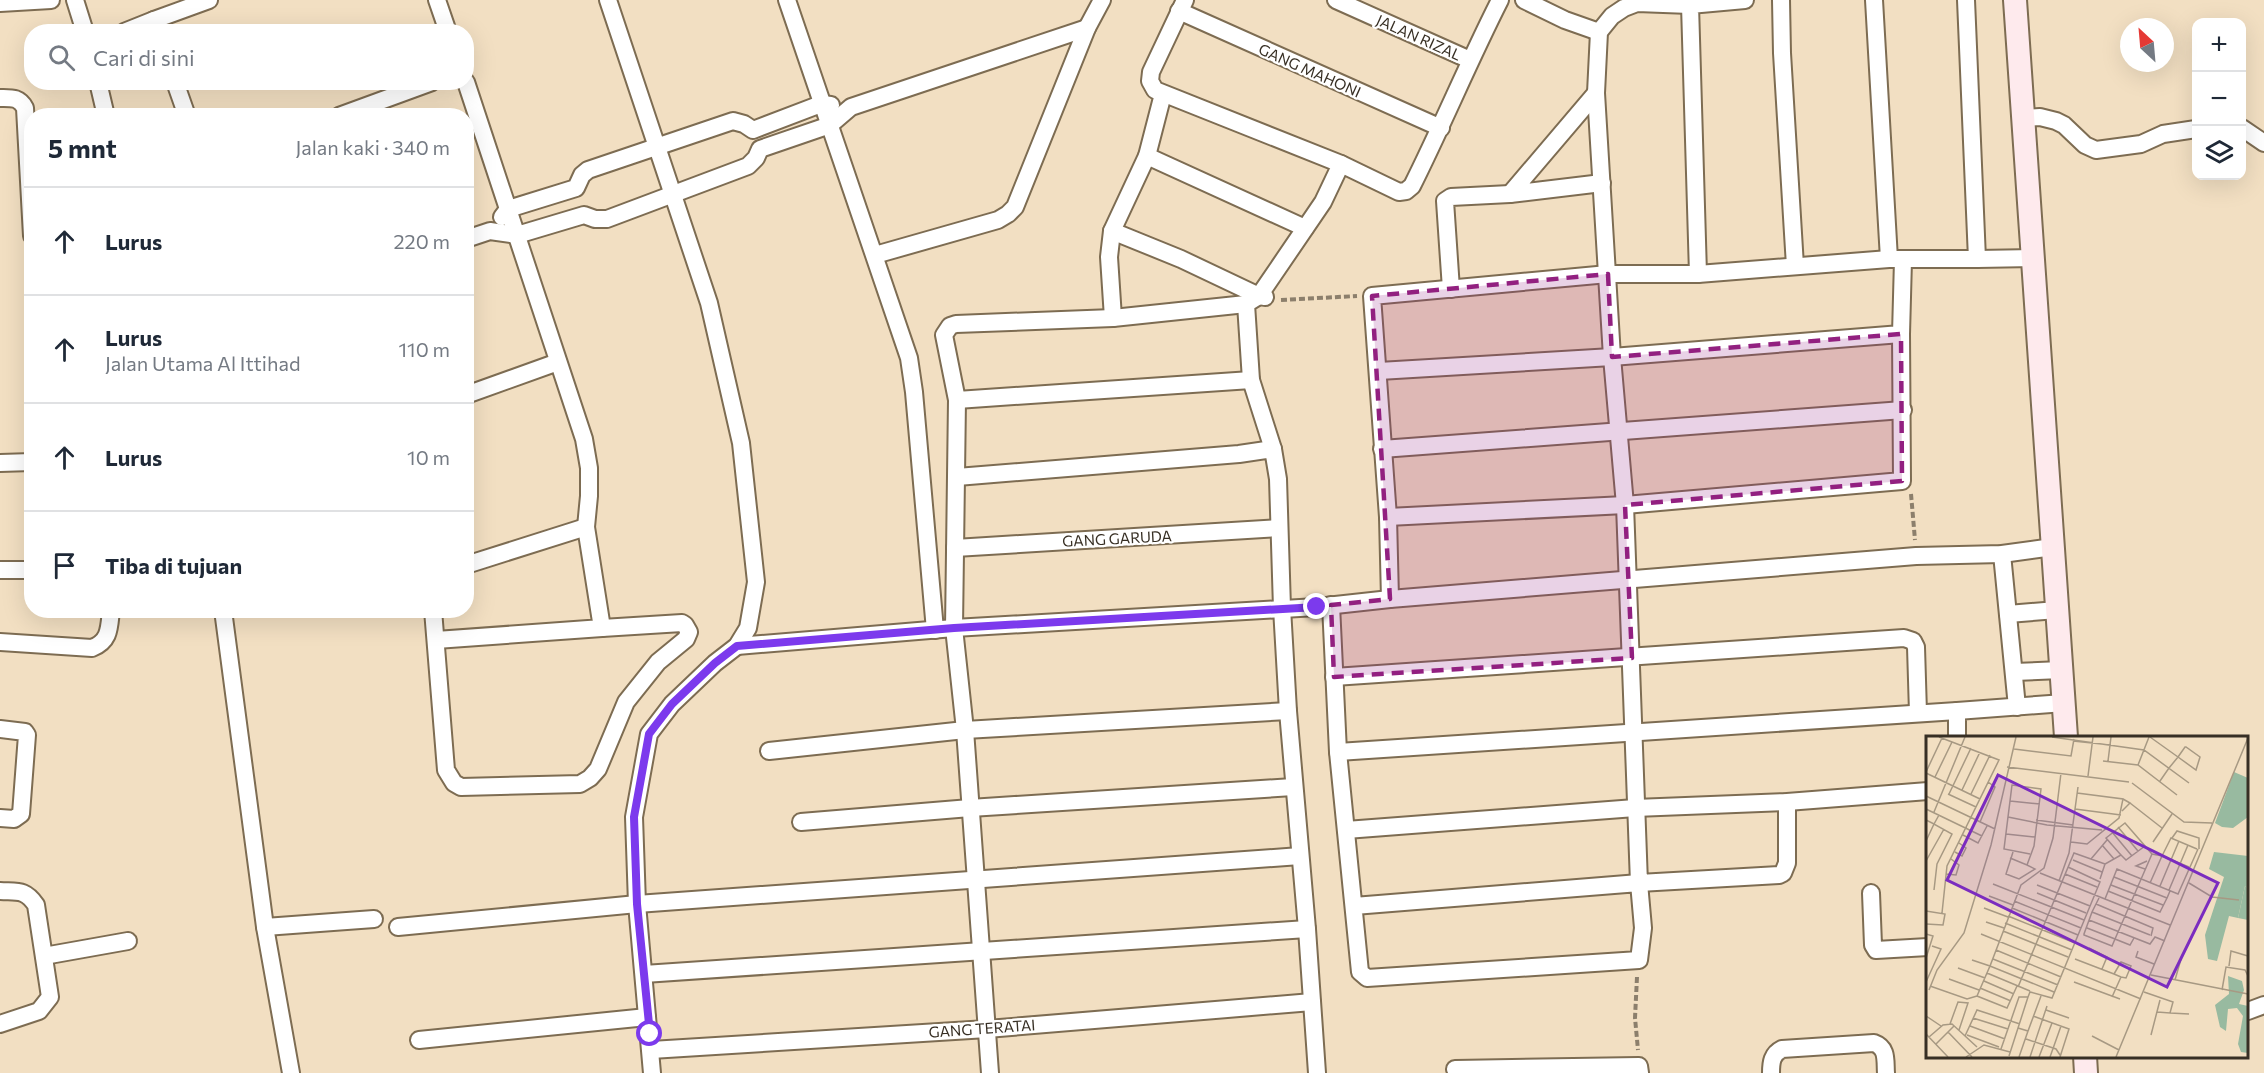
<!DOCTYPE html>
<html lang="id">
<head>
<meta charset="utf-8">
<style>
  :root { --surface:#fff; --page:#f2f2f3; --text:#1f2937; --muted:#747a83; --line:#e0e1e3 }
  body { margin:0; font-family:Commissioner,sans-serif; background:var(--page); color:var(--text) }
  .controls { position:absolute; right:18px; top:18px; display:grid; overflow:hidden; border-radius:12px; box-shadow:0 6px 24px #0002 }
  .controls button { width:54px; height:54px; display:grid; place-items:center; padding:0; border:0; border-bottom:2px solid var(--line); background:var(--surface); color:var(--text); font:30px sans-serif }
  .compass { position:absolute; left:2120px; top:18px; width:54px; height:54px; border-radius:50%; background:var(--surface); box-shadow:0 6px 24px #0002; rotate:334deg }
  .stop { position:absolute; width:18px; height:18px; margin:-14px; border:4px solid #7c3aed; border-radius:50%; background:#fff }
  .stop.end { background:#7c3aed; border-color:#fff; box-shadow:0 2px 6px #0008 }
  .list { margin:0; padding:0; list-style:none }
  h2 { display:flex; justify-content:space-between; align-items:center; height:78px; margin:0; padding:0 24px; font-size:26px }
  h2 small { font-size:20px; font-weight:400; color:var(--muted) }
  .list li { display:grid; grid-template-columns:39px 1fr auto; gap:18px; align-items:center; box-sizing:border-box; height:108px; padding:0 24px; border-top:2px solid var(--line) }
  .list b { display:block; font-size:22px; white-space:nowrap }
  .list p { margin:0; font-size:20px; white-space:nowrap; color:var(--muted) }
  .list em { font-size:20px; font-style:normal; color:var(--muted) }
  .icon { flex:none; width:33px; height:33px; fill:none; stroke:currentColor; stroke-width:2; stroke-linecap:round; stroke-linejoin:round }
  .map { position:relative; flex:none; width:2264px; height:1073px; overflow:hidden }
  .search { position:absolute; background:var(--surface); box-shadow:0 6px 24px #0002; left:24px; top:24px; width:450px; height:66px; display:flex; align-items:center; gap:15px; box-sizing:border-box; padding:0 21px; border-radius:24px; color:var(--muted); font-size:22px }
  .panel { position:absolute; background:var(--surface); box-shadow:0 6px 24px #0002; left:24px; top:108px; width:450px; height:510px; border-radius:24px }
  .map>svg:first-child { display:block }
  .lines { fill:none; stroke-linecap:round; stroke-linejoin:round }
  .minor-casing { stroke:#7d6c52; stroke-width:20 }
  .secondary-casing { stroke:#7d6c52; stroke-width:26 }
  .path { stroke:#8c7f6c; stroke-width:4; stroke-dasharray:6 3; stroke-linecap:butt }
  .minor { stroke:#fff; stroke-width:16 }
  .secondary { stroke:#feeaed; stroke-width:22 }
  .route { stroke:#7c3aed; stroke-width:8 }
  .marked { fill:#922080; fill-opacity:0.2; stroke:#922080; stroke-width:4.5; stroke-dasharray:12 8; stroke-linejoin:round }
  .labels { text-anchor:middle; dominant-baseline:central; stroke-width:4.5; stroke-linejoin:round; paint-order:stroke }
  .street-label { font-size:15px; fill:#372f24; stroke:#fff }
  .inset-road { fill:none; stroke:#a79983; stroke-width:1.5 }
  .view { fill:#7b2cbf; fill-opacity:0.15; stroke:#7b2cbf; stroke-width:3 }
  .inset-edge { fill:none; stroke:#372f24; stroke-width:3 }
</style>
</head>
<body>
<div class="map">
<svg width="2264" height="1073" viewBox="0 0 2264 1073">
  <rect width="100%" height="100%" fill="#f2dfc2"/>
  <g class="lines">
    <g class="minor-casing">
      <g id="minor">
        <path d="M75,0L85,32"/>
        <path d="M437,0L448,32"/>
        <path d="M608,0L709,303L741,443L756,582L748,628L737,646L715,663L672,704L649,734L634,817L637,904L652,1073"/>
        <path d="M787,0L909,358L914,392L935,630"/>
        <path d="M1185,0L1151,72L1150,81L1155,90L1341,164L1323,202L1259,296L1246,304L1251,380L1273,449"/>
        <path d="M1336,0L1470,60"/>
        <path d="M1524,0L1565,20L1599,32"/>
        <path d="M1690,0V5L1637,3L1624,8L1612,16L1599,32L1596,93L1612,357L1625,505L1639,883L1779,875L1783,873L1787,863V802"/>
        <path d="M1781,0L1782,53L1795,266"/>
        <path d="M1874,0L1889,259"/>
        <path d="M0,3L51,0"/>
        <path d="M1179,11L1441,128"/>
        <path d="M124,32L154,20"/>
        <path d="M157,32L154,20L209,0"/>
        <path d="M98,82L106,116"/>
        <path d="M175,82L187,116"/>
        <path d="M1596,93L1510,194L1602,183"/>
        <path d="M0,98C12,98 19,97 25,108L32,236"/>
        <path d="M339,116L432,82"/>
        <path d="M2025,118L2040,117L2056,121L2064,125L2085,145L2096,150L2141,144L2163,134L2196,129"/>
        <path d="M2242,128L2264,143"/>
        <path d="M1147,156L1305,228"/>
        <path d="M1341,164L1399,192L1406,191L1412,186C1443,124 1469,61 1500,0"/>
        <path d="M502,217L508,209L576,188L582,175L588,170L733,121L744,124L753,130L821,104L831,105"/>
        <path d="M1112,231L1181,259L1259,296L1265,297"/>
        <path d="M466,239L490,231L517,235L584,215L595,219H607L748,166L756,158L760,149L830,125L851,107L1087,28"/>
        <path d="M875,255L998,220L1008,214L1015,207L1087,28L1102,0"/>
        <path d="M1977,259L2034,258"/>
        <path d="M1698,274L1690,5L1745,0"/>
        <path d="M1451,289L1445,201L1451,197L1510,194"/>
        <path d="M1113,318L1109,257L1112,231L1147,156L1163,94"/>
        <path d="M1379,371L1612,357L1901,334L1903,260"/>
        <path d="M466,395L558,362"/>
        <path d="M957,400L1251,380"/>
        <path d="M1382,449L1903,410"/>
        <path d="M0,463L32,462"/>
        <path d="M957,477L1239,454L1273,449L1278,479L1282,608L1288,711L1307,929L1317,1073"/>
        <path d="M1388,517L1625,505L1902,481L1901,334"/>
        <path d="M955,548L1279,528"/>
        <path d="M2002,554L2017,707"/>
        <path d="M466,565L586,527"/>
        <path d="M0,570H32"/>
        <path d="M1390,599L1388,517L1372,296L1608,274H1698L1889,259H1977L1966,0"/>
        <path d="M1331,605L1338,752L1360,972L1367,978L1639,960L1643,928L1639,883L1354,906"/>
        <path d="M223,610L265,927L291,1073"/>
        <path d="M433,610L446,770L454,783L461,787L580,784L590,778L598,769L626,702L658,662L686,639L689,632L685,625L682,623L602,628"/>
        <path d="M2008,614L2057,610"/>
        <path d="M436,640L602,628L586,527L589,496V468L584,439L466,82"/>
        <path d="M0,642L92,648C110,641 109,628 111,610"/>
        <path d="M737,646L954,628L1317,607L1390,599L1916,556L2002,554L2053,547"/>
        <path d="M2014,672L2061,670"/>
        <path d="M1334,677L1904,638L1913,641L1916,647L1918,713"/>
        <path d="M0,729L25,732L27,735L21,814L14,819L0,818"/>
        <path d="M1957,737V711L2064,703"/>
        <path d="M769,751L965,730L1288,711"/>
        <path d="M1338,752L1957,711"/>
        <path d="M801,822L970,808L1293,787"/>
        <path d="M1346,830L1635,808L1787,802L1928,791"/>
        <path d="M0,891C18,892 25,889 36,905L50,997L39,1011L0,1024"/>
        <path d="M1871,893L1873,945L1876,950L1928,947"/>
        <path d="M265,927L374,919"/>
        <path d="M398,927L637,904L1300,856"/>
        <path d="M44,956L128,941"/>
        <path d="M644,974L1307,929"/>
        <path d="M2248,1011L2264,1005"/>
        <path d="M419,1040L647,1017"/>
        <path d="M651,1050L987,1029L1312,1002"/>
        <path d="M1455,1069L1639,1066L1640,1073"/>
        <path d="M990,1073L965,730L954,628L957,400L944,335L950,326L956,324L1113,318L1246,304"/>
        <path d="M1771,1073C1771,1062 1772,1054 1782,1049L1874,1043C1888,1048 1885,1061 1886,1073"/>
      </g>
    </g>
    <g class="secondary-casing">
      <g id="secondary">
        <path d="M2015,0L2066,737"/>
        <path d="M2085,1056L2086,1073"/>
      </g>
    </g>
    <g class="path">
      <path d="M1281,300L1357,296"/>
      <path d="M1911,494L1915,540"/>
      <path d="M1637,977L1635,1018L1638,1050"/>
    </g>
    <use href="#minor" class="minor"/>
    <use href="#secondary" class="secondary"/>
  </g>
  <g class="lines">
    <path class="route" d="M650,1034L637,904L634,817L649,734L672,704L715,663L737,646L954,628L1317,607"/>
  </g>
  <path class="marked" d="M1608,274L1612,357L1901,334L1902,481L1625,505L1632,658L1334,677L1331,605L1390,599L1372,296Z"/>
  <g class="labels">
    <g class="street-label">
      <text transform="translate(1419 37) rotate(24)">JALAN RIZAL</text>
      <text transform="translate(1310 70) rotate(24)">GANG MAHONI</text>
      <text transform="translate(1117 538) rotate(-3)">GANG GARUDA</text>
      <text transform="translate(982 1028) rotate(-4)">GANG TERATAI</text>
    </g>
  </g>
  <g transform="translate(1926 736)">
    <rect width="322" height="322" fill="#f2dfc2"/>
    <path d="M308,36L322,42V81L307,92L296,91L289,87ZM288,116L322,120V152L319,150L312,182L303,180L291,225L282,223L279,199L298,141L283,133ZM302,240L316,245L318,254L313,268L322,270V317L315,316L312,308L317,280L311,272L302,273L300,295L294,291L289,269L303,258Z" fill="#98baa0"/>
    <path d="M319,150L322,152V184L312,182Z" fill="#98baa0"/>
    <path class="inset-road" d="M13,1L73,24L21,130L16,177M126,1L218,14L263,47M224,1L252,21L270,34L274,21L260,11H259L252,21L243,32L234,45M147,5L185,9M88,13L145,20L148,3M177,25L212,29L251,59M182,25L185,1M212,29L223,1M81,31L203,46M0,36L16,2M0,37L54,63M162,40L167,1M9,41L26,6M206,47L258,86L286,87M36,54L54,16M22,58L50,71M23,58L45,12M45,58L64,19M0,60L69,93M84,65L114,68M204,67L236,92M0,73L56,100M149,73L195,79M196,75L204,67L197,63M8,76L39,1M82,81L121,89L176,94M0,84L8,88L13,79M110,84L147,89M54,86L69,51L62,46M192,91L212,115M186,96L206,120M80,98L109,101M37,99L52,107L61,90M246,102L251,95L273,102V113M0,105L8,88L26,98L11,128L8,154M145,106L161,108L193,82L197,63L151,57M227,106L246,78M176,109L188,123M219,110L226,118L236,120L245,102L271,113M29,116L36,120L40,112L33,107M87,116L80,138L93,143L109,133L101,129M84,122L101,129L108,110L115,53L86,49L78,113L104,118M165,123L181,104M147,124L176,136M0,125L18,93M219,133L210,130L221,125M114,137L244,189M20,138L30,139L33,129L25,123M139,138L171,151M188,141L241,162L244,155M174,143L179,128L195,119L180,102L199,87L219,110L200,124L195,119M133,145L143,117L152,51M224,147L236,120L263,131M263,147L286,161L313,164M67,148L158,184M111,149L164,170M185,149L237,169M234,150L253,105M243,154L262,109M182,155L234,176L241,162M111,157L160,177M63,160L87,169M179,163L191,133L252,158L272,113M88,165L155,192M170,168L227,192L225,200M58,172L82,181M86,172L152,199M0,175L19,178L17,189L0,188M166,176L224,199M82,180L149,207M163,184L224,208L229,201L239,205M60,186L78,192M79,187L146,214M161,192L189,203L186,210L158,199V198L166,176L173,162M77,195L142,221M0,198L7,200L0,222M55,198L215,263M208,202L204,209L189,203L226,118M163,212L181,221L176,233M70,214L135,241M212,215L210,221L228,228M67,223L132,249M149,223L188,238L195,241L200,242L205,230L195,226L188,238M46,224L64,230L95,149L118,132L127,102L135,37M303,230L305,215L322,220M32,232L59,242M61,237L104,255M225,239L322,258M23,243L53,254M249,244L255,223M58,245L88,258M0,246L15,213L6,210M148,246L194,263M4,250L41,263L51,260M91,250L81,272L51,260L64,230L128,256M92,251L148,117L179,128M54,252L85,265M3,254L11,234L38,197L65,109L90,1M296,254L300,231L319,234L322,240M218,256L247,266L244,277L231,276M102,261L104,256L126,262L174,146L142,131M186,261L195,241M120,274L143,282M244,277L263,278M0,280L15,290M107,280L143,293L134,321M47,282L82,293M24,288L32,266L42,267L33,294M44,290L79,303M92,292L102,295L115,260M22,296L46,321M0,298L22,321M41,299L73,311M225,299L234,264M39,300L51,274L94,288M166,300L193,314M3,301L17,289L26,288L51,311M100,303L130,313L134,319M10,308L28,290M75,313L93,261H102L83,320M40,321L58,309L84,316M93,321L102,295M104,321L121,270M113,321L126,287M124,321L135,290M190,321L322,2"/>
    <path class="view" d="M72,39L292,147L241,251L21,144Z"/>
    <rect width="322" height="322" class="inset-edge"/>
  </g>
</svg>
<div class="controls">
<button>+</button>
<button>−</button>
<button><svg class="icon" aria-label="layers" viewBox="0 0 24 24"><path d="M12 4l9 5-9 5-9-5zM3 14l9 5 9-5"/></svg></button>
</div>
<svg class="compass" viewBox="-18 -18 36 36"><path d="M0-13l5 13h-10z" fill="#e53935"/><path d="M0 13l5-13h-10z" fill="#747a83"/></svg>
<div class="stop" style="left:650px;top:1034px"></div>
<div class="stop end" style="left:1317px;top:607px"></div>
<div class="search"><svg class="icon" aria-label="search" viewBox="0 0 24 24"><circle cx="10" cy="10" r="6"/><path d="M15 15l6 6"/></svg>Cari di sini</div>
<section class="panel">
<h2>5 mnt<small>Jalan kaki · 340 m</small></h2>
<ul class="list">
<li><svg class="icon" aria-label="ahead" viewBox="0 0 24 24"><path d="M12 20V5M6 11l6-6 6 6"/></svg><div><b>Lurus</b></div><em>220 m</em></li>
<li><svg class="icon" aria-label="ahead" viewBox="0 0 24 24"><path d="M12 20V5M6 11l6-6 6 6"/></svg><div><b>Lurus</b><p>Jalan Utama Al Ittihad</p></div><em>110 m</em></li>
<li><svg class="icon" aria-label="ahead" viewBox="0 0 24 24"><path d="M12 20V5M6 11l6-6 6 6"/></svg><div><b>Lurus</b></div><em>10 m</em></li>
<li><svg class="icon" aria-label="arrive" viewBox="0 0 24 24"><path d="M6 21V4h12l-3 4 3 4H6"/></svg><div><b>Tiba di tujuan</b></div></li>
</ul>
</section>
</div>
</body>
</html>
